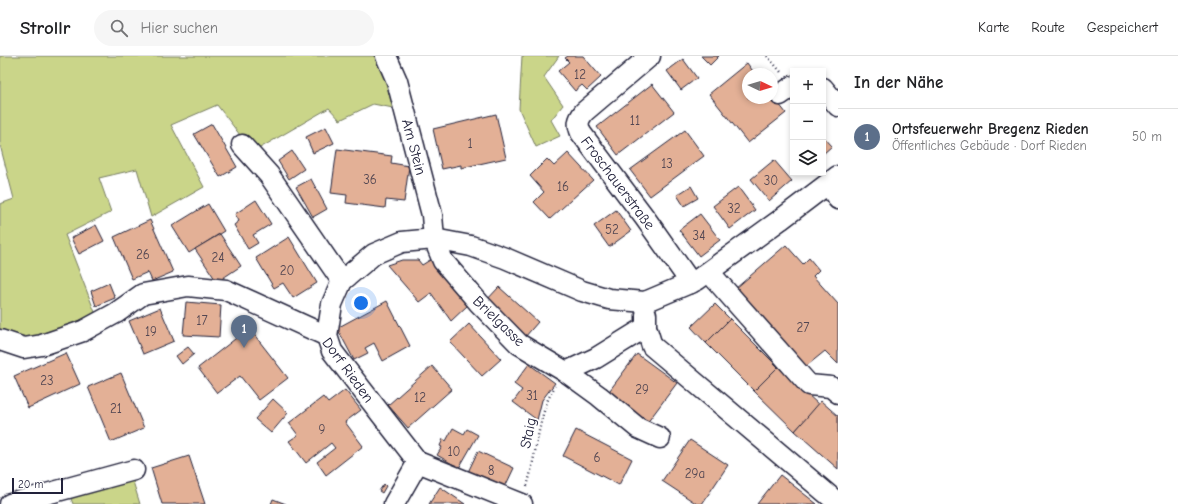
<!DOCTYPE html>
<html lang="de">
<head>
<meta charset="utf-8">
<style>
  :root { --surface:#fff; --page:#f6f6f6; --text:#202124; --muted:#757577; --line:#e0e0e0; --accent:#0f766e }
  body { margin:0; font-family:"Comic Neue",sans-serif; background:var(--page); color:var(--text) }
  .controls { position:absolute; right:12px; top:12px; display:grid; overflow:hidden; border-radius:0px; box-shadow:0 2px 6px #0003 }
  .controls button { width:36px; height:36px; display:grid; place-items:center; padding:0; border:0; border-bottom:1px solid var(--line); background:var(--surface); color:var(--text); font:20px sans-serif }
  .compass { position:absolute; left:742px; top:12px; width:36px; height:36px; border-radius:50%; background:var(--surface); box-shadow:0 2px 6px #0003; rotate:94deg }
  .scale { position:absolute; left:12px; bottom:10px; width:51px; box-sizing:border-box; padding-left:4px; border:2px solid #22223b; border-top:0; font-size:11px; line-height:14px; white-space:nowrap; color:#22223b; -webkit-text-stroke:3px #fff; paint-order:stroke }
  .you { position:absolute; left:361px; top:247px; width:14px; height:14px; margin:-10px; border:3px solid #fff; border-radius:50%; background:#1a73e8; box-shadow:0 0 0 6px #1a73e833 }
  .badge { display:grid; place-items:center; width:26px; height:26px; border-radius:50%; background:var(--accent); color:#fff; font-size:13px; font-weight:700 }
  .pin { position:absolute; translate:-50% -33px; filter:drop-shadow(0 1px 2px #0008) }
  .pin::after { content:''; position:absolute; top:21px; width:14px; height:12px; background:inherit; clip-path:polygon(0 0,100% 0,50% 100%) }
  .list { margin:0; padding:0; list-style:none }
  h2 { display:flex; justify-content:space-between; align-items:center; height:52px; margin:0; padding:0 16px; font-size:17px }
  h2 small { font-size:13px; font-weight:400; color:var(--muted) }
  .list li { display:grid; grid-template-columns:26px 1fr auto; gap:12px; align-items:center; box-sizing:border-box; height:56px; padding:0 16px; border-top:1px solid var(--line) }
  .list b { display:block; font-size:15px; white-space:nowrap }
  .list p { margin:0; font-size:13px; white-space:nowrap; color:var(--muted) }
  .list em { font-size:13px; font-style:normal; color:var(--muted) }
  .icon { flex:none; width:22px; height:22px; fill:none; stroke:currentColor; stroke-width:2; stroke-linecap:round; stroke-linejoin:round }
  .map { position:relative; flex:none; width:838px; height:448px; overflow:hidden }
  header { display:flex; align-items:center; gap:24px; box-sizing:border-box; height:56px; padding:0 20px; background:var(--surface); border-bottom:1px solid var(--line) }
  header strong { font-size:19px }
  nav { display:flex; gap:22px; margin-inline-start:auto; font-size:14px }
  .search { width:280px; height:36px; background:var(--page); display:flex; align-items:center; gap:10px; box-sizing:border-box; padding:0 14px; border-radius:22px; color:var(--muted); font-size:15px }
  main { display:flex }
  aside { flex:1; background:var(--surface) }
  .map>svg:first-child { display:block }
  .green { fill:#cad589; stroke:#767c62 }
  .building { fill:#e3b096; stroke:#22223b }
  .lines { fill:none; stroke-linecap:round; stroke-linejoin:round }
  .minor-casing { stroke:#22223b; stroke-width:23 }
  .path { stroke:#22223b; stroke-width:2.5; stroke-dasharray:1 3; stroke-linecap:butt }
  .minor { stroke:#fff; stroke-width:20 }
  .labels { text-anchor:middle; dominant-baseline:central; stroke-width:3.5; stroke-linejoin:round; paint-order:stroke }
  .number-label { font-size:13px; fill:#524652 }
  .street-label { font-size:15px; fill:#22223b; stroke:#fff }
</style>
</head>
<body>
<header>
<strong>Strollr</strong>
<div class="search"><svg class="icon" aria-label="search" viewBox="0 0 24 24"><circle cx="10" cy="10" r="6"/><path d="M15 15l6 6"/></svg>Hier suchen</div>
<nav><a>Karte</a><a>Route</a><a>Gespeichert</a></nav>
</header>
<main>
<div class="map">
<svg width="838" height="448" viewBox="0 0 838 448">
  <rect width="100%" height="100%" fill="#fff"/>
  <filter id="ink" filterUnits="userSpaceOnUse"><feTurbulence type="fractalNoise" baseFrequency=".025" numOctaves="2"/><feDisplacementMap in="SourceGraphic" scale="8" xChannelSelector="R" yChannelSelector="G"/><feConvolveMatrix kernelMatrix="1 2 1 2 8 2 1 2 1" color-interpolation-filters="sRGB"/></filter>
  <g filter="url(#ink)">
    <g class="green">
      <path d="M0,0H377L398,53L373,48L340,64L329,52L253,96L217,49L171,69L204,131L151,161L137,113L99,122L111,156L65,179L98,264L41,286L0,279V148L14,143L0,89Z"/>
      <path d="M522,0H559L544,21L563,49L551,64L560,80L536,91L519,53Z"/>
      <path d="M131,419L140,448H73L70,440Z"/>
    </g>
    <g class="building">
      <path d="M568,0H583L601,21L587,34L582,29L575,35L558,15L569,6L565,2Z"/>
      <path d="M701,0H719L710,9Z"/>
      <path d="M683,3L697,22L681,34L667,15Z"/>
      <path d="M747,7L755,18H748V42H772V39L786,57L748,87L709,38Z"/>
      <path d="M652,28L674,56L618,99L597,71Z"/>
      <path d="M496,58L506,102L461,112V109L442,113L433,73Z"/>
      <path d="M212,68L237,111L220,121L194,78Z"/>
      <path d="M326,71L334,87L313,97L306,81Z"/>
      <path d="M685,74L704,100L650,140L630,114Z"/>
      <path d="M823,80L832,90L823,98Z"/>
      <path d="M337,93L392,100L391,107L409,110L404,146L386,144L385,152L346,147L347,139L331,137Z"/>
      <path d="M292,95L304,113L289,123L278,105Z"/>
      <path d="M568,97L593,124L550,163L534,146L544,136L530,120L547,103L554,110Z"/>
      <path d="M774,104L792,125L769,145L751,123Z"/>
      <path d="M311,123L327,153L313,161L296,131Z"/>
      <path d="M691,130L698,142L684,150L677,139Z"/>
      <path d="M738,131L755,154L730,173L713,150Z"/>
      <path d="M256,144L271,168L253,179L258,187L248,193L234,169L239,165L235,158Z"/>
      <path d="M208,148L224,175L189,197L172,170Z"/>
      <path d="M616,154L631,175L609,191L594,170Z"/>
      <path d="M700,158L720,184L699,200L679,174Z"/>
      <path d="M150,164L173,216L152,225L148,216L132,223L114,181Z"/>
      <path d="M96,169L104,185L79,198L71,182Z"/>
      <path d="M220,178L241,210L217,226L195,193Z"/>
      <path d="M289,181L317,227L293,242L283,227L274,232L256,202Z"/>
      <path d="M786,189L803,208L809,202L819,214L813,220L838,248V308L825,295L804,312L735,233Z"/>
      <path d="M402,204H418L422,209L430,204L468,249L451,265L431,237L419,246L387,209Z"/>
      <path d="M109,227L115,242L96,250L91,235Z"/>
      <path d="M499,231L538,266L525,281L485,246Z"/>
      <path d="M387,245L410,290L383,305L374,287L365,292L368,297L354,304L337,272Z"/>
      <path d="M186,246L221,249L219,281L183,279Z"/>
      <path d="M715,248L730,263L706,287L691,271Z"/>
      <path d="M160,252L174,285L143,298L129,265Z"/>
      <path d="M730,263L778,311L754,335L706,287Z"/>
      <path d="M469,268L501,303L482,320L450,286Z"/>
      <path d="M249,272L288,322L259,344L240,320L217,337L198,312Z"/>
      <path d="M188,291L194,298L182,308L176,300Z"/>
      <path d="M66,297L80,328L28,352L14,320Z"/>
      <path d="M637,298L677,327L647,367L607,338Z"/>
      <path d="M529,308L555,327L542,344L537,364L513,346L522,334L514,328Z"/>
      <path d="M432,310L452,333L408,372L388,349Z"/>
      <path d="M778,311L819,349L795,375L754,335Z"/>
      <path d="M121,317L144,372L111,386L88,331Z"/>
      <path d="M345,334L361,354L345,366L363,390L326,419L317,406L335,392L331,387L306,407L289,385L298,379L289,367L323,341L328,347Z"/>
      <path d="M273,343L288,357L271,377L255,363Z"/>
      <path d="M821,345L838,360V413L795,375Z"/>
      <path d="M453,372L464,378L467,373L478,379L459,412L437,399L442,391L440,390L443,383L446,385Z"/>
      <path d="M576,374L632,403L619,429L563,400Z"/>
      <path d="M690,384L728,409L702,448H697L662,425Z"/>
      <path d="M478,395L514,412L504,433L468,416Z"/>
      <path d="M189,400L205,448H162L151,412Z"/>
      <path d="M780,419L817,448H757Z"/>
      <path d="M384,428L386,430L382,437L379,435Z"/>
      <path d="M440,431L465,448H429Z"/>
      <path d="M273,443L286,448H271Z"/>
    </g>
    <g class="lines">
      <g class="minor-casing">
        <g id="minor">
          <path d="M386,0L397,25L432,159L434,183L443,205L479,247L519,288L566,316L596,302L646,271"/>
          <path d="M650,0L584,56C578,64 577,68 581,77L645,162L691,227"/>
          <path d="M823,32L838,50"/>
          <path d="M780,39L793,30"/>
          <path d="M242,89L269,119L342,225"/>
          <path d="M828,128L838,143"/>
          <path d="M709,216L809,329L831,331L838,337"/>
          <path d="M646,258V271L652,290L838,447"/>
          <path d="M0,284L24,292L42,289L83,275L116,257L143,238L188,230L226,234L327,280"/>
          <path d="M566,316L599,340L638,372L660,382"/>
          <path d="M10,448L134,414"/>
          <path d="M394,448L418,406"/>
          <path d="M522,448L418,406L332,295L327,280L332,248L342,225L374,198L402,186L434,183L471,190L505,202L582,235L609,243L645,246L697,224L780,164L838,120"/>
        </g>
      </g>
      <g class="path">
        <path d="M767,0L781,16"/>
        <path d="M527,430C535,404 537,375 546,349C548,342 552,336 555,330"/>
      </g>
      <use href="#minor" class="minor"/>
    </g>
  </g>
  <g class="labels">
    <g class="number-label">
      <text x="580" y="18">12</text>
      <text x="635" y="64">11</text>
      <text x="470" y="87">1</text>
      <text x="667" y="107">13</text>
      <text x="370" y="123">36</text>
      <text x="771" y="124">30</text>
      <text x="563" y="130">16</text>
      <text x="734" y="152">32</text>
      <text x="612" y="173">52</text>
      <text x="699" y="179">34</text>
      <text x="143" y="198">26</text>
      <text x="218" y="201">24</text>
      <text x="287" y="214">20</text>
      <text x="202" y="264">17</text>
      <text x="803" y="271">27</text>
      <text x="151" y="275">19</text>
      <text x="47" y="324">23</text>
      <text x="642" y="333">29</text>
      <text x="532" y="339">31</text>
      <text x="420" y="341">12</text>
      <text x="116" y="352">21</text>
      <text x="322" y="373">9</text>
      <text x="454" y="395">10</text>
      <text x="597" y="401">6</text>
      <text x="491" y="414">8</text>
      <text x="695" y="417">29a</text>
    </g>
    <g class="street-label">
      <text transform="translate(414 91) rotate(75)">Am Stein</text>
      <text transform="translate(618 127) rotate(53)">Froschauerstraße</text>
      <text transform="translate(499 265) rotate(44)">Brielgasse</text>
      <text transform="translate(348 314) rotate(54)">Dorf Rieden</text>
      <text transform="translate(528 377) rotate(-78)">Staig</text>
    </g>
  </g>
</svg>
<div class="controls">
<button>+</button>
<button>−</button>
<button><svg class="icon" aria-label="layers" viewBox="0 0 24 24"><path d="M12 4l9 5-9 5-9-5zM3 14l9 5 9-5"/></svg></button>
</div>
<svg class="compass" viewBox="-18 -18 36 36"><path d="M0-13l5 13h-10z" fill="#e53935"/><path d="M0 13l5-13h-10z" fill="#757577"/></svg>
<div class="scale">20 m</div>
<div class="you"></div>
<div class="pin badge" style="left:244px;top:292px;background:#5c6f8a">1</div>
</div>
<aside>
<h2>In der Nähe<small></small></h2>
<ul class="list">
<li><span class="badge" style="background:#5c6f8a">1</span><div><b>Ortsfeuerwehr Bregenz Rieden</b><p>Öffentliches Gebäude · Dorf Rieden</p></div><em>50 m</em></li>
</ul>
</aside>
</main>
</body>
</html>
